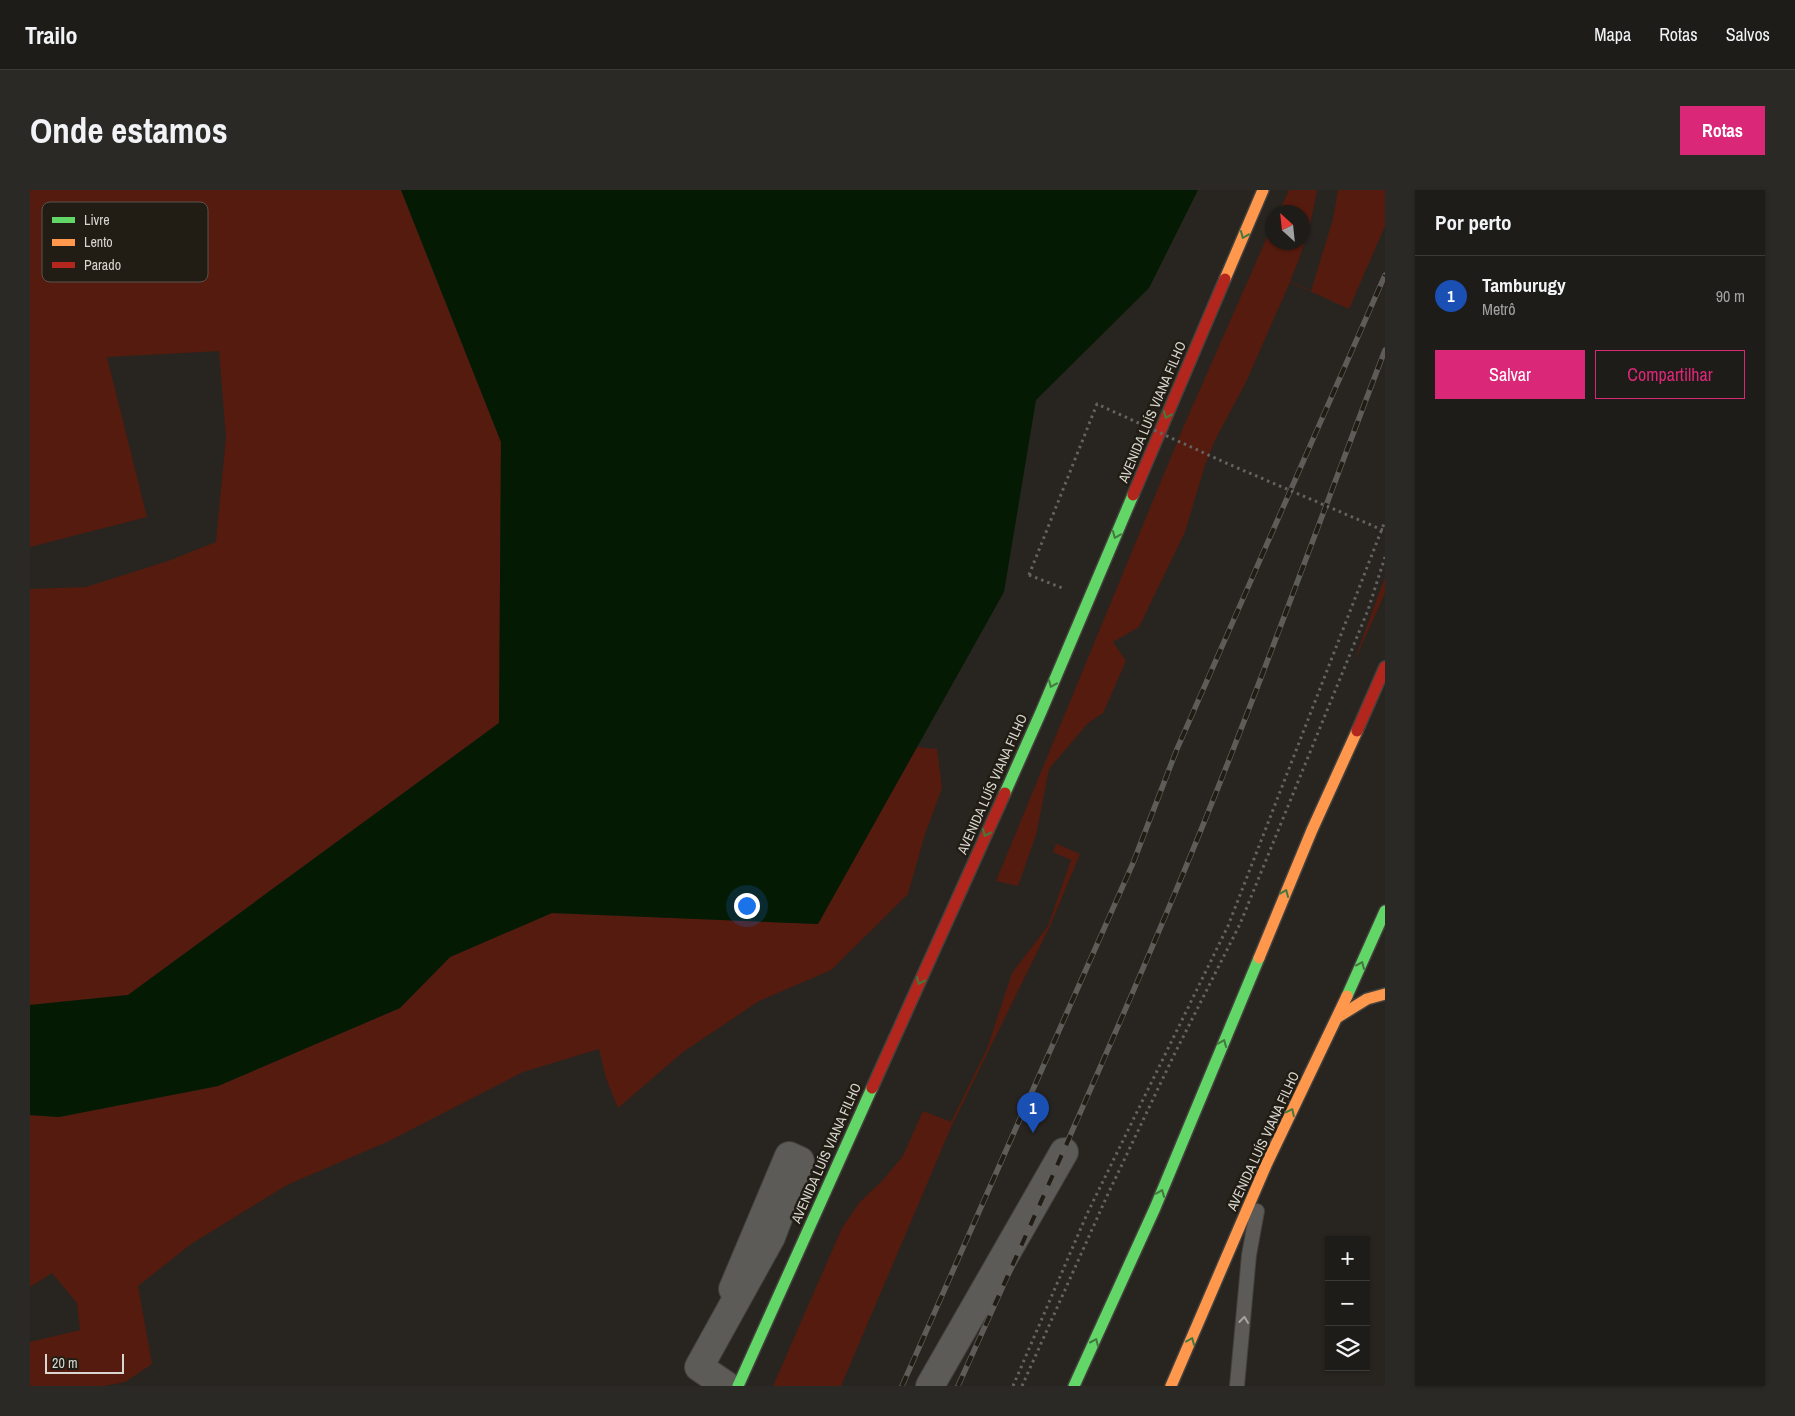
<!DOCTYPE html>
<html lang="pt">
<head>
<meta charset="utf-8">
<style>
  :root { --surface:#1e1c18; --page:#2b2925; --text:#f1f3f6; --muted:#a1a1a2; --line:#3c3a37; --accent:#db2777 }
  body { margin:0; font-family:"Archivo Narrow",sans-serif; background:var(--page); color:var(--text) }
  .controls { position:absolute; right:15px; bottom:15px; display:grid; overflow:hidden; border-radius:0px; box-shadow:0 1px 4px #0004 }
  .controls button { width:45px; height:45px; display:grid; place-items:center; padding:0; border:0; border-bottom:1px solid var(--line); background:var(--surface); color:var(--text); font:25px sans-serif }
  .compass { position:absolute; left:1235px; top:15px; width:45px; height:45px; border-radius:50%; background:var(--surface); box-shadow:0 1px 4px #0004; rotate:333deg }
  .scale { position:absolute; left:15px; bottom:12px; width:79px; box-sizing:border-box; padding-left:5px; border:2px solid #d9d6d0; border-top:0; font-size:14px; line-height:18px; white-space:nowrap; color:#d9d6d0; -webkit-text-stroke:4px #211d14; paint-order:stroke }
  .you { position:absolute; left:716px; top:715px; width:18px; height:18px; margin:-12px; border:4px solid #fff; border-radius:50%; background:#1a73e8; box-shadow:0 0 0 8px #1a73e833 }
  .badge { display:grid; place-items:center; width:32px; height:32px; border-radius:50%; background:var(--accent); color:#fff; font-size:16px; font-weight:700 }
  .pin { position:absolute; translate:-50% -41px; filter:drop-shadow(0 1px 2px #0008) }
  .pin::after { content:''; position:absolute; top:26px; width:18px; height:15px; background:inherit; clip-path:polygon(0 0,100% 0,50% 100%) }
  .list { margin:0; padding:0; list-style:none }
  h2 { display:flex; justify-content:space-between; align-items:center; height:65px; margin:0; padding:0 20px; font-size:21px }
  h2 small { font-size:16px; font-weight:400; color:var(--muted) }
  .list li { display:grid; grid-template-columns:32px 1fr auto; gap:15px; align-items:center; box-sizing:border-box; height:80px; padding:0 20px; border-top:1px solid var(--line) }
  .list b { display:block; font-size:19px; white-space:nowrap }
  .list p { margin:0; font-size:16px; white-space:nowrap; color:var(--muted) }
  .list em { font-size:16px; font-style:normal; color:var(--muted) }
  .actions { display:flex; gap:10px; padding:15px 20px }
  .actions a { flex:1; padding:11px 0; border:1px solid var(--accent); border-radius:0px; text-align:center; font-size:18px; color:var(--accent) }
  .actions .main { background:var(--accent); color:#fff }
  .icon { flex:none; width:28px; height:28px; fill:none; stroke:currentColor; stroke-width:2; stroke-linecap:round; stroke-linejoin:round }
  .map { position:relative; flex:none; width:1355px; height:1196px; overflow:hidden; border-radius:0px }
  header { display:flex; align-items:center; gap:30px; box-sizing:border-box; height:70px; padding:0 25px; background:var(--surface); border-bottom:1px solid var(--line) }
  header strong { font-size:24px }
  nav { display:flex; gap:28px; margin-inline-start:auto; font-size:18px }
  .intro { display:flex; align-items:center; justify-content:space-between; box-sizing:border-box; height:120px; padding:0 30px }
  h1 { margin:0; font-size:35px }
  .button { padding:12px 22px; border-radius:0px; background:var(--accent); color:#fff; font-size:18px; font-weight:700 }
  main { display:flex; gap:30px; padding:0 30px }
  aside { flex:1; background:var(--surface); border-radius:0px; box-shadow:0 1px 4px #0004 }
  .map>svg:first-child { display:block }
  .green { fill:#551b0e }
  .water { fill:#051a03 }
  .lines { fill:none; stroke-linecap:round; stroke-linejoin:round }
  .lane-casing { stroke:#43413d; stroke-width:16 }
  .street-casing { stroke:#43413d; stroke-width:30 }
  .fast-casing { stroke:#43413d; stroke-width:14 }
  .slow-casing { stroke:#43413d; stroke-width:14 }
  .jam-casing { stroke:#43413d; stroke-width:14 }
  .path { stroke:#646361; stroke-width:3; stroke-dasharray:2.5 4; stroke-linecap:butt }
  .lane { stroke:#5c5b58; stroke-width:14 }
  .street { stroke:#5c5b58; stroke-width:28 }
  .fast { stroke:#63d668; stroke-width:11 }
  .slow { stroke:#ff974d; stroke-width:11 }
  .jam { stroke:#b3261e; stroke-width:11 }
  .rail-casing { stroke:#5e5c59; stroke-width:5.5 }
  .rail { stroke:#211d14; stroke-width:4; stroke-dasharray:11; stroke-linecap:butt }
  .path-bridge { stroke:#646361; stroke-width:3; stroke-dasharray:2.5 4; stroke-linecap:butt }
  .oneway { stroke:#427a3e }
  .oneway2 { stroke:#a7a5a0 }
  .labels { text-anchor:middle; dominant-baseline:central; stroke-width:5; stroke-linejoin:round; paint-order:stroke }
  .street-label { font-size:14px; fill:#d9d6d0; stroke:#211d14 }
  .key { fill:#211d14; stroke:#58544c; stroke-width:1 }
  .key-label { font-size:14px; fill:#d9d6d0 }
</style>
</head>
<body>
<header>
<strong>Trailo</strong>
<nav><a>Mapa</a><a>Rotas</a><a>Salvos</a></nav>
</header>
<div class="intro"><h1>Onde estamos</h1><a class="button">Rotas</a></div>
<main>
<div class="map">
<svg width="1355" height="1196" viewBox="0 0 1355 1196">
  <rect width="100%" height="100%" fill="#282520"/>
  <g class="green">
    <path d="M0,0H371L471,252L469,533L98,805L0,815V399L56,397L138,371L186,352L196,247L189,161L77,167L117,327L0,357Z"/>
    <path d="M1259,0H1287C1282,31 1273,62 1260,91L1281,101L1303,29L1308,0H1355V36L1319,119L1260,92L1216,192L1185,250L1175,275L1155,342L1109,437L1083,452L1096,471L1073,523L1058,533L1019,579L1006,645L1050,664L1020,736L922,935L811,1196H743L812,1038L830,1012L852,991L873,966L893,921L921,932L957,859L982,783L1018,736L1041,670L1023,662L1026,654L1006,645L988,696L966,691L1153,238L1242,36V52H1272V22H1249Z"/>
    <path d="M1355,387V403L1323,474Z"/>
    <path d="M887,557L907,559L912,598L894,647L878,704L801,780L729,811L653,862L588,918L576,888L569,859L493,882L359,951L257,995L161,1054L108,1096L122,1174L95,1192L74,1196H0V1152L50,1140L47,1113L22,1083L0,1097V925L29,927L188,896L370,818L420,767L522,723L788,734Z"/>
  </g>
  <path class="water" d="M371,0H1168L1119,98L1006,210L974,402L788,734L522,723L420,767L370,818L188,896L29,927L0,925V815L98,805L469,533L471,252Z"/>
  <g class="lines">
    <g class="lane-casing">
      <path id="lane" d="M1207,1196L1219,1065L1227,1021"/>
    </g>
    <g class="street-casing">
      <g id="street">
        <path d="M697,1196L669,1177L741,1047L770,971L759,966L703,1099"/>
        <path d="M900,1196L1034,962"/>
      </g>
    </g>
    <g class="fast-casing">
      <g id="fast">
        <path d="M975,603L1011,522L1103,305"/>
        <path d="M1317,806L1355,721"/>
        <path d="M708,1196L842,898"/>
        <path d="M1044,1196L1125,1018L1229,768"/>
      </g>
    </g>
    <g class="slow-casing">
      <g id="slow">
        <path d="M1195,89L1233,0"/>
        <path d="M1229,768L1282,640L1327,541"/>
        <path d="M1308,827L1337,809L1355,804"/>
        <path d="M1141,1196L1237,973L1317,806"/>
      </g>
    </g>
    <g class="jam-casing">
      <g id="jam">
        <path d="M1103,305L1195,89"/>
        <path d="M1327,541L1355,477"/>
        <path d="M842,898L975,603"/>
      </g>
    </g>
    <g class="path">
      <path d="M999,385L1035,399"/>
      <path d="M983,1196L1057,1024L1198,736L1355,331"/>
      <path d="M992,1196L1077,1006L1144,865L1210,734L1338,420L1355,367"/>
    </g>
    <use href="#lane" class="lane"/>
    <use href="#street" class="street"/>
    <use href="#fast" class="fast"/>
    <use href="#slow" class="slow"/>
    <use href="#jam" class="jam"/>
    <g class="rail-casing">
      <g id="rail">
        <path d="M872,1196L1103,673L1147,559L1355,85"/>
        <path d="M928,1196C1004,1028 1079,861 1150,691C1223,516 1287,337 1355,160"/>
      </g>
    </g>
    <use href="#rail" class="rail"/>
    <path class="path-bridge" d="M999,385L1067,214L1196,273L1355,341"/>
  </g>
  <defs><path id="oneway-chevron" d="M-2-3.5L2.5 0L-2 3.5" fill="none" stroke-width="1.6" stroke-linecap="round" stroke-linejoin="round" transform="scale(1.25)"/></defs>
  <g class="oneway">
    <use href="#oneway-chevron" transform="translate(1214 45) rotate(113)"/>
    <use href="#oneway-chevron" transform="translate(1137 225) rotate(113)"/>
    <use href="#oneway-chevron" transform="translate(1086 345) rotate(113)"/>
    <use href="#oneway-chevron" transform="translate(1022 494) rotate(113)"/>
    <use href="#oneway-chevron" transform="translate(956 643) rotate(114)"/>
    <use href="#oneway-chevron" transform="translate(1255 703) rotate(-67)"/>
    <use href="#oneway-chevron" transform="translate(1331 775) rotate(-66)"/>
    <use href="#oneway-chevron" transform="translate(890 791) rotate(114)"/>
    <use href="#oneway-chevron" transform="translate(1193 853) rotate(-68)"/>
    <use href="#oneway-chevron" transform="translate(1261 922) rotate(-64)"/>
    <use href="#oneway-chevron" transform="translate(1131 1003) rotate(-68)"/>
    <use href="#oneway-chevron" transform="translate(1161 1151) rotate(-67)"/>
    <use href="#oneway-chevron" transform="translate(1065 1152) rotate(-66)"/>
  </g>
  <use class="oneway2" href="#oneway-chevron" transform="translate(1214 1130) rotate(-84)"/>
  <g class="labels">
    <g class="street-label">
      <text transform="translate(1122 222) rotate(-67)">AVENIDA LUÍS VIANA FILHO</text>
      <text transform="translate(962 594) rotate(-66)">AVENIDA LUÍS VIANA FILHO</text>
      <text transform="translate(1233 951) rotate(-65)">AVENIDA LUÍS VIANA FILHO</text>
      <text transform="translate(796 963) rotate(-66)">AVENIDA LUÍS VIANA FILHO</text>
    </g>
  </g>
  <rect x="12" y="12" width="166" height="80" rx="8" class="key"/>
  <rect x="22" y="27" width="23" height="6" fill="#63d668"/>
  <rect x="22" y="49" width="23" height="7" fill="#ff974d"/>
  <rect x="22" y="72" width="23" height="6" fill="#b3261e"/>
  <g class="key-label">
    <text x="54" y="35">Livre</text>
    <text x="54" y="57">Lento</text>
    <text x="54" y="80">Parado</text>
  </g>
</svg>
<div class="controls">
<button>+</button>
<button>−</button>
<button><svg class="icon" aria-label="layers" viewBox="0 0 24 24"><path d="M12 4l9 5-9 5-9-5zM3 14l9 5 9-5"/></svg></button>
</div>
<svg class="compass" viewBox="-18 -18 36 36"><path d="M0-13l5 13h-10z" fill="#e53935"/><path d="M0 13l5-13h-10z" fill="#a1a1a2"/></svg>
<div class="scale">20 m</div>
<div class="you"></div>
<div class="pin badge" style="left:1003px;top:943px;background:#1a4fb4">1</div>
</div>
<aside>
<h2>Por perto<small></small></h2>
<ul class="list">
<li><span class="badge" style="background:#1a4fb4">1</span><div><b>Tamburugy</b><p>Metrô</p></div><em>90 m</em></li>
</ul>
<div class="actions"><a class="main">Salvar</a><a>Compartilhar</a></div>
</aside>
</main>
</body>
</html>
